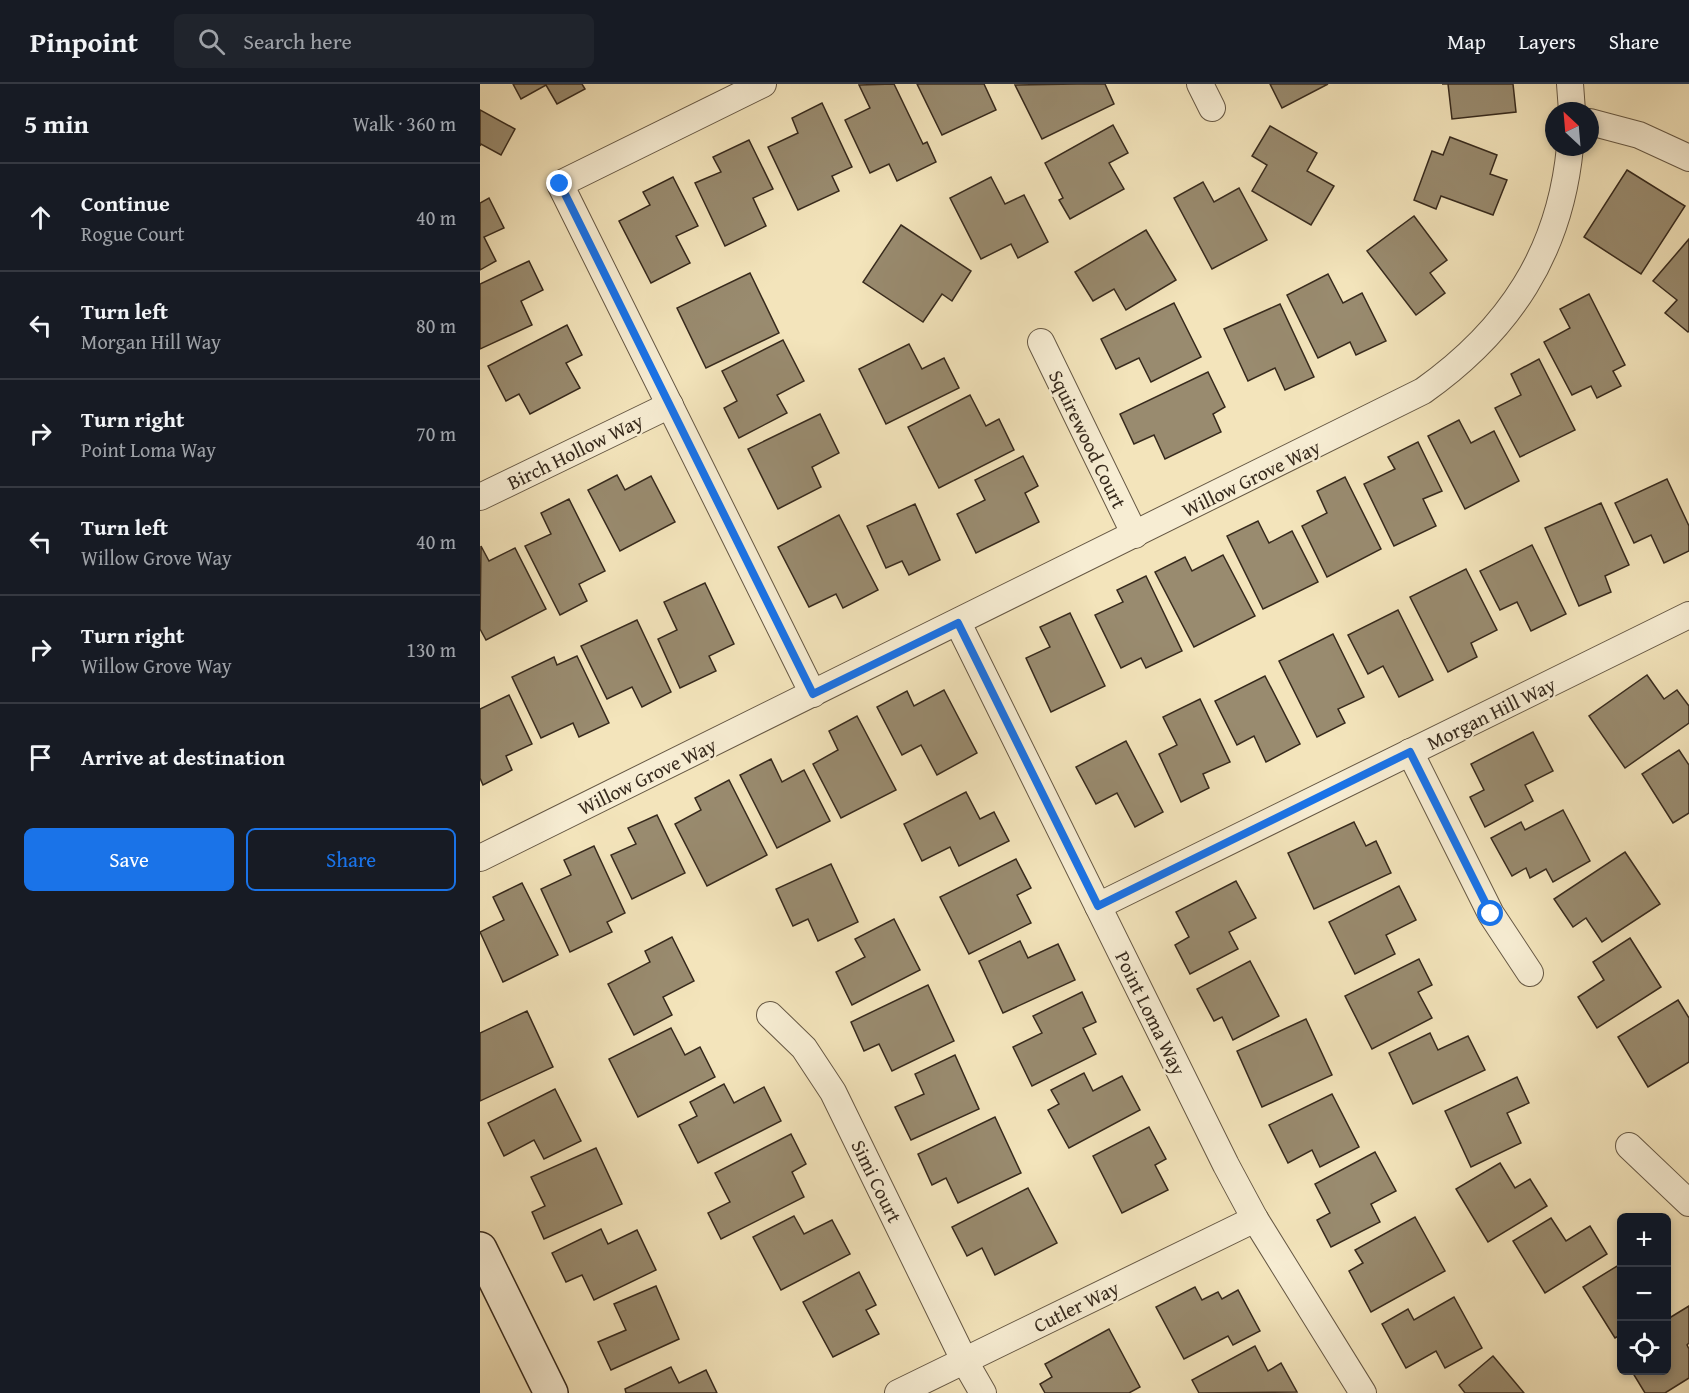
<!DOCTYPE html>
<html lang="en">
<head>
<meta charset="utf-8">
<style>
  :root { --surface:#171b24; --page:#20242c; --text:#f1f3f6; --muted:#9ea1a6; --line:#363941; --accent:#1a73e8 }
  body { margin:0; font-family:"Gentium Book Plus",serif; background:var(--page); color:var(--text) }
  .controls { position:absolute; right:18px; bottom:18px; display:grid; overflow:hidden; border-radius:9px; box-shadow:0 3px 9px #0003 }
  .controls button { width:54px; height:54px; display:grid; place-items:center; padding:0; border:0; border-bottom:2px solid var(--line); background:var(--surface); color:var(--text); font:30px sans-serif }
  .compass { position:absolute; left:1065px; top:18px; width:54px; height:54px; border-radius:50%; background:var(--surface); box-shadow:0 3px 9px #0003; rotate:334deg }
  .stop { position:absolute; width:18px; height:18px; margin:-14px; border:4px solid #1a73e8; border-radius:50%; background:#fff }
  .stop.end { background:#1a73e8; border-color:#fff; box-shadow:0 2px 6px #0008 }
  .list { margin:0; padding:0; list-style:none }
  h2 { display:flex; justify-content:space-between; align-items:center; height:78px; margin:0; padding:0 24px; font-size:26px }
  h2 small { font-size:20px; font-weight:400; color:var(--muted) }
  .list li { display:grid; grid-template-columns:39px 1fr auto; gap:18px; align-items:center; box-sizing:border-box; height:108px; padding:0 24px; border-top:2px solid var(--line) }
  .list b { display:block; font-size:22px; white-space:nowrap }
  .list p { margin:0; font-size:20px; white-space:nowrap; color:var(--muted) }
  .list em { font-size:20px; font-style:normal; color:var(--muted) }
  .actions { display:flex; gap:12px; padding:18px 24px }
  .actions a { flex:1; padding:14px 0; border:2px solid var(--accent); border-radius:9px; text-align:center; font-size:21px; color:var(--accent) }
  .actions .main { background:var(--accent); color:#fff }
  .icon { flex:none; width:33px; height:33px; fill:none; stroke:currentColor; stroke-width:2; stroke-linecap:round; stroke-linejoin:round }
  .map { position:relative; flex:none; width:1209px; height:1309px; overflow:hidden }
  header { display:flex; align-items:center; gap:36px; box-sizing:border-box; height:84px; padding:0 30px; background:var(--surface); border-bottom:2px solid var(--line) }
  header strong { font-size:28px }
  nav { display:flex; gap:33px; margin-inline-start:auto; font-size:21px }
  .search { width:420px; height:54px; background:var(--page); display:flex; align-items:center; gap:15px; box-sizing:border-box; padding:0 21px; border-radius:9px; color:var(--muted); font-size:22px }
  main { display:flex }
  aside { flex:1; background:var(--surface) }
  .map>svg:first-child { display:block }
  .building { fill:#998b6f; stroke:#372a1d; stroke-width:1.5 }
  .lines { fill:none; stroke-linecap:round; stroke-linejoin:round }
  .street-casing { stroke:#665844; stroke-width:28 }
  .secondary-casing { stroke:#372a1d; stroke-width:36 }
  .street { stroke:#f7edd3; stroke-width:26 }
  .secondary { stroke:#f7edd3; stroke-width:33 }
  .route { stroke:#1a73e8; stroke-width:8 }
  .labels { text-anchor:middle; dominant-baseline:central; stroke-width:4.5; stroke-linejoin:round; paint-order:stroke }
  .street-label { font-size:20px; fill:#372a1d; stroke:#f7edd3 }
</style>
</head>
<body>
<header>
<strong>Pinpoint</strong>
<div class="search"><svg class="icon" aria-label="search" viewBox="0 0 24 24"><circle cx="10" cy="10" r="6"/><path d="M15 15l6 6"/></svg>Search here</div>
<nav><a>Map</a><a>Layers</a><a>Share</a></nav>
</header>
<main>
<aside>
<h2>5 min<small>Walk · 360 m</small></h2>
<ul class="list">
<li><svg class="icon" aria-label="ahead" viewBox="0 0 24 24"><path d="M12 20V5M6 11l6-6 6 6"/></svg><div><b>Continue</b><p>Rogue Court</p></div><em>40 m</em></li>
<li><svg class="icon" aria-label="left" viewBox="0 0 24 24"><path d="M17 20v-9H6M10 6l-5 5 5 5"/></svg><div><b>Turn left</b><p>Morgan Hill Way</p></div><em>80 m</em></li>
<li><svg class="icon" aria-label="right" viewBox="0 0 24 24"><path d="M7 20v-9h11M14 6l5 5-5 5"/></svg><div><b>Turn right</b><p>Point Loma Way</p></div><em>70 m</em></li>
<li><svg class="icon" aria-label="left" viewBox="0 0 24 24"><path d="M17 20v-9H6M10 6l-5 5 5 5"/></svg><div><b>Turn left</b><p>Willow Grove Way</p></div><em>40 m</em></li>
<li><svg class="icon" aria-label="right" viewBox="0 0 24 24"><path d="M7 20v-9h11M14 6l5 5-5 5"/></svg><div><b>Turn right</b><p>Willow Grove Way</p></div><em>130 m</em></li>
<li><svg class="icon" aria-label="arrive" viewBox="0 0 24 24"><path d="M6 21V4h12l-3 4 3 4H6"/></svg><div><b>Arrive at destination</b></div></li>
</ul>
<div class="actions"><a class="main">Save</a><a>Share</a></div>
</aside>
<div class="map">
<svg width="1209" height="1309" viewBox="0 0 1209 1309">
  <rect width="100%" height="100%" fill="#f3e4bb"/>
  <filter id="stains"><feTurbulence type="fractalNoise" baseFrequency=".00333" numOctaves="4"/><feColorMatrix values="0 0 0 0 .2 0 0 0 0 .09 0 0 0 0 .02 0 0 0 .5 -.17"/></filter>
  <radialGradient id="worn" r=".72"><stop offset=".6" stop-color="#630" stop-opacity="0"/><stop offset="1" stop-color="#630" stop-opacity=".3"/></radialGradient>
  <g class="building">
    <path d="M33,0H102L105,5L77,20L66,1L41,15Z"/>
    <path d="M414,0L443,60L447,58L456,78L417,97L409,80L390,89L365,36L390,24L379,1Z"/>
    <path d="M437,0H504L516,26L462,51Z"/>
    <path d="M597,0H625L634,20L562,55L535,1Z"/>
    <path d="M790,0H848L802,24Z"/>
    <path d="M962,0H1033L1036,28L972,35L968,0Z"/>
    <path d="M342,19L372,83L352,92L359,107L318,126L288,63L318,49L312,34Z"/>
    <path d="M0,26L35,45L21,71L1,60L0,62Z"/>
    <path d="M633,41L648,69L629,79L644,105L590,135L579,116L583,114L565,79Z"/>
    <path d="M790,42L837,69L827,87L854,102L831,141L772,107L787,81L772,72Z"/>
    <path d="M970,53L1017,71L1010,90L1027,96L1013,131L961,112L956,125L934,116L952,67L963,71Z"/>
    <path d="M269,56L293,105L273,114L286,142L245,162L215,99L241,88L233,73Z"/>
    <path d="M1147,86L1205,122L1161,190L1104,153Z"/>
    <path d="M193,93L218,142L196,152L210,179L171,199L139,137L170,121L163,108Z"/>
    <path d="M511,93L525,120L544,111L568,158L538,174L531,160L501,175L470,114Z"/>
    <path d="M723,98L734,118L759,104L787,156L732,185L694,114Z"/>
    <path d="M9,114L24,144L4,153L16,177L0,186V119Z"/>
    <path d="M934,132L967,176L950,189L965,209L936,231L887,167Z"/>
    <path d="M421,141L491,187L472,217L462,210L443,238L383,198Z"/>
    <path d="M666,146L696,196L646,226L634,205L613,217L595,188Z"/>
    <path d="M1209,155V247L1208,248L1185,229L1197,216L1173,197Z"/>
    <path d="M49,177L63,206L41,217L52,241L0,265V200Z"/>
    <path d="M270,189L299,249L226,284L197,224Z"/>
    <path d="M848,190L863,219L882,209L906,257L876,271L870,258L838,274L807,211Z"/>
    <path d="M1109,210L1145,281L1133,287L1141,302L1117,314L1111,302L1092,311L1064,258L1090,244L1080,225Z"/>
    <path d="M694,219L721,273L671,298L659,274L636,285L621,255Z"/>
    <path d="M800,220L834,293L805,306L795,284L768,297L744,245Z"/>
    <path d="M87,241L102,271L86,279L100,304L50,330L39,310L26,317L8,282Z"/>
    <path d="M303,256L324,297L297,311L307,329L259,354L244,324L257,317L242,287Z"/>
    <path d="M429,260L442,285L464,274L479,304L406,340L379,285Z"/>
    <path d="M1059,275L1095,346L1040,373L1015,324L1041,311L1031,290Z"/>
    <path d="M728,288L745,323L733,330L741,348L685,375L674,351L654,360L640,330Z"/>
    <path d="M490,311L506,342L519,335L534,366L459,404L428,343Z"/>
    <path d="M340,330L359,369L332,383L341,403L298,425L268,365Z"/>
    <path d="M979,336L991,359L1014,347L1039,397L985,425L948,352Z"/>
    <path d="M938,358L962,407L943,415L956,442L914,462L884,400L915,385L908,373Z"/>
    <path d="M543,372L558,402L545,409L559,438L496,469L477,430L505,416L495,396Z"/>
    <path d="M137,391L145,406L171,392L195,438L140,467L108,406Z"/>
    <path d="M865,393L901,465L847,493L822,442L847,429L837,407Z"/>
    <path d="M1187,395L1209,442V467L1184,479L1171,451L1154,459L1135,419Z"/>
    <path d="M89,415L125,487L99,500L107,517L80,531L45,462L71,450L61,429Z"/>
    <path d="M1121,419L1149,481L1125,492L1131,508L1099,522L1065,444Z"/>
    <path d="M435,420L460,476L429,491L422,477L406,484L387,442Z"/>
    <path d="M359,431L398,506L363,524L356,510L329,523L298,463Z"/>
    <path d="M778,437L789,459L812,447L838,498L783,525L747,452Z"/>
    <path d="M1052,461L1086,530L1051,547L1037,518L1020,526L1000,487Z"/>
    <path d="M1,462L9,477L35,464L66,525L6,556L0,545Z"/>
    <path d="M743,471L775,532L714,563L675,488L705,473L712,487Z"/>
    <path d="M986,485L1017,546L991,559L997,573L968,588L930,513Z"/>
    <path d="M666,492L702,567L666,584L661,574L641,584L615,531L643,518L637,506Z"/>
    <path d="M225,499L254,560L229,572L236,587L200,604L178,555L197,546L184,518Z"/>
    <path d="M918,526L953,596L919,613L903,582L888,590L868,551Z"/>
    <path d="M590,529L625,602L571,628L546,574L570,563L560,543Z"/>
    <path d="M157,536L191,608L162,623L152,603L127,615L101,562Z"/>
    <path d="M853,550L884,613L858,625L865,639L837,653L799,577Z"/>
    <path d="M97,572L129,639L99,653L93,639L61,654L32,593L74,573L77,581Z"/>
    <path d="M1167,591L1184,615L1197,606L1209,622V639L1145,684L1109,632Z"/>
    <path d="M785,592L820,660L786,678L774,652L757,661L735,617Z"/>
    <path d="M464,606L497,669L457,691L441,661L422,671L397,623L427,607L434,622Z"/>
    <path d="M29,611L52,660L26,672L32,686L3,701L0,694V625Z"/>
    <path d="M720,615L750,678L723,690L729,704L701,718L679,670L697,661L683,633Z"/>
    <path d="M377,632L416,706L361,734L333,680L358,666L349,647Z"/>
    <path d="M1053,648L1073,687L1045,701L1053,717L1005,743L990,713L1004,706L991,680Z"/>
    <path d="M646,657L683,728L655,743L637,709L616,720L596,683Z"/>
    <path d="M1199,666L1209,681V729L1193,739L1162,690Z"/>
    <path d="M291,675L302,698L324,686L350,737L297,764L260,691Z"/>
    <path d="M249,696L287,771L227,802L195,740L221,726L215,714Z"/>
    <path d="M486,708L500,735L514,728L529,757L479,782L470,763L442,777L424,740Z"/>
    <path d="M1083,726L1110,777L1073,798L1066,785L1050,794L1046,784L1032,792L1011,754L1041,738L1045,746Z"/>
    <path d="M177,731L205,789L152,815L131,771L156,760L148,744Z"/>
    <path d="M874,738L886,762L896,757L911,789L834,825L808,769Z"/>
    <path d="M114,762L145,829L127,838L132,848L90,868L61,805L91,791L84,776Z"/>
    <path d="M1145,768L1180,820L1122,858L1106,834L1093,843L1074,815Z"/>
    <path d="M536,775L551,804L537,811L551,839L489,870L460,813Z"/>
    <path d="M351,780L378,838L338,857L328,835L313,842L296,805Z"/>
    <path d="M756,797L776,834L749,848L758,865L710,890L695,861L709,853L696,828Z"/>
    <path d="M42,799L78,871L23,898L0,848L24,836L13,813Z"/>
    <path d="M919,802L936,836L906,851L915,870L875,890L849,838Z"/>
    <path d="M414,835L440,886L372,921L356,888L385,873L375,855Z"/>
    <path d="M192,853L214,897L183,913L192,931L154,951L128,900L170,878L165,867Z"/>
    <path d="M1150,854L1181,903L1117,944L1098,913L1124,896L1113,878Z"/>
    <path d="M540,857L548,874L578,860L595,896L523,929L499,877Z"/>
    <path d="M939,875L952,901L938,908L952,934L892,965L865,912Z"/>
    <path d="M770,877L799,932L753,956L742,933L734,937L717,905Z"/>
    <path d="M448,901L474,957L412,987L399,960L384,967L371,938Z"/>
    <path d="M602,908L616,938L603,944L616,970L552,1002L533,963L562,949L553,932Z"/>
    <path d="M1198,916L1209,934V978L1168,1003L1138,953Z"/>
    <path d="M47,927L73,983L0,1017V949Z"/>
    <path d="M826,935L852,991L782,1023L757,967Z"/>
    <path d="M191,944L205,971L220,963L235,993L158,1033L129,975Z"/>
    <path d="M950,949L958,966L988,952L1005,986L933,1020L909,969Z"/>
    <path d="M475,971L499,1025L431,1056L415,1023L444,1010L435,990Z"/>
    <path d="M604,989L613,1007L642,992L660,1026L589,1064L568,1026L579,1020L571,1006Z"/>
    <path d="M1037,993L1049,1019L1027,1029L1041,1059L991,1083L965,1027Z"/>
    <path d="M244,1000L254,1019L284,1003L301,1037L218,1079L199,1041L217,1032L210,1018Z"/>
    <path d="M75,1005L101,1057L64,1075L54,1056L24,1072L8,1039Z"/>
    <path d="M852,1010L879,1063L840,1083L832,1066L808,1079L789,1041Z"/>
    <path d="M515,1033L541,1089L478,1119L466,1094L452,1101L438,1070Z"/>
    <path d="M669,1043L686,1075L675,1081L688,1106L642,1129L613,1072Z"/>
    <path d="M311,1050L326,1080L312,1088L324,1113L241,1155L228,1129L250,1118L235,1089Z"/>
    <path d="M116,1064L142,1120L64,1155L52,1128L65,1122L51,1093Z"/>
    <path d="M895,1068L916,1107L891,1120L900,1138L851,1163L837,1136L850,1129L835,1100Z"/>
    <path d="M1020,1079L1035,1104L1050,1095L1067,1122L1008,1158L976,1105Z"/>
    <path d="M548,1104L577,1159L515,1191L502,1164L487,1172L472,1143Z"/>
    <path d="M314,1132L324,1150L352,1136L370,1170L301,1206L273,1153Z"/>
    <path d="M935,1133L965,1187L891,1228L869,1187L883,1179L875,1166Z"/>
    <path d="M1071,1134L1086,1157L1110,1142L1127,1170L1065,1209L1033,1157Z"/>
    <path d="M121,1145L128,1160L157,1146L176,1186L114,1216L102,1191L86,1198L72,1169Z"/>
    <path d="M1142,1179V1250L1135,1254L1103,1203Z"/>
    <path d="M379,1188L396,1221L386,1226L399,1250L353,1273L323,1218Z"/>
    <path d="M176,1202L199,1255L131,1286L118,1258L146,1246L134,1220Z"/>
    <path d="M715,1203L722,1216L738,1208L742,1215L758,1206L780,1247L753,1261L748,1252L704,1275L676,1223Z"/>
    <path d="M974,1213L1002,1264L965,1284L956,1267L926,1284L902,1240L928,1225L934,1236Z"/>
    <path d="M1209,1222V1259L1207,1261L1209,1265V1294L1185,1309H1165L1151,1286H1186V1236Z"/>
    <path d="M629,1245L660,1303L649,1309H565L560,1300L572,1293L565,1280Z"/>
    <path d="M775,1262L788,1287L801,1279L817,1308L719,1309L712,1296Z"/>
    <path d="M1013,1272L1044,1309H985L979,1301Z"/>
    <path d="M191,1283L199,1299L226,1286L237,1309H146L145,1305Z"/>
  </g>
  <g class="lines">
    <g class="street-casing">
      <g id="street">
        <path d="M283,0L80,100L333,610"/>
        <path d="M720,0L732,24"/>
        <path d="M1090,0L1092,27"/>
        <path d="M1110,38L1159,51L1209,74"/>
        <path d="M561,258L655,451"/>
        <path d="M0,413L190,321"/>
        <path d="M478,539L746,1081L775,1135L883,1309"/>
        <path d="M930,668L1011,830L1050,889"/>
        <path d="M0,774L943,307C1029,246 1080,169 1090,63"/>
        <path d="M618,822L1209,531"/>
        <path d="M290,931L324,964L353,1008L484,1276L503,1309"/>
        <path d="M1149,1062L1209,1119"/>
        <path d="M418,1309L775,1135"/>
      </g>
    </g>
    <g class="secondary-casing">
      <path id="secondary" d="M0,1165L71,1309"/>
    </g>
    <use href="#street" class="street"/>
    <use href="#secondary" class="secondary"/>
  </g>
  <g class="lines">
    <path class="route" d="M80,100L333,610L478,539L618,822L930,668L1011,830"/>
  </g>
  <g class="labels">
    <g class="street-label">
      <text transform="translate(608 355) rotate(64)">Squirewood Court</text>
      <text transform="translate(95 367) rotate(-26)">Birch Hollow Way</text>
      <text transform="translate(771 394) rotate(-26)">Willow Grove Way</text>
      <text transform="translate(1011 629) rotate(-26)">Morgan Hill Way</text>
      <text transform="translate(167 692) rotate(-26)">Willow Grove Way</text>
      <text transform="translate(671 929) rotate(64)">Point Loma Way</text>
      <text transform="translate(397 1097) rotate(64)">Simi Court</text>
      <text transform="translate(596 1222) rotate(-26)">Cutler Way</text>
    </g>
  </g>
  <rect width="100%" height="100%" filter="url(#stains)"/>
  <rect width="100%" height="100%" fill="url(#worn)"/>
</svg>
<div class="controls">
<button>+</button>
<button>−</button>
<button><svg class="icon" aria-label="locate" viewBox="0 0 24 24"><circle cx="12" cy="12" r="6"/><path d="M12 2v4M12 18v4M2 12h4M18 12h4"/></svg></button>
</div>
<svg class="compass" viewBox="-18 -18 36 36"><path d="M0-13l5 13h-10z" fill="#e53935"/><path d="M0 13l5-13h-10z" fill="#9ea1a6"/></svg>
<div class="stop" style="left:1011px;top:830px"></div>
<div class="stop end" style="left:80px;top:100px"></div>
</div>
</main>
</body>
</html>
